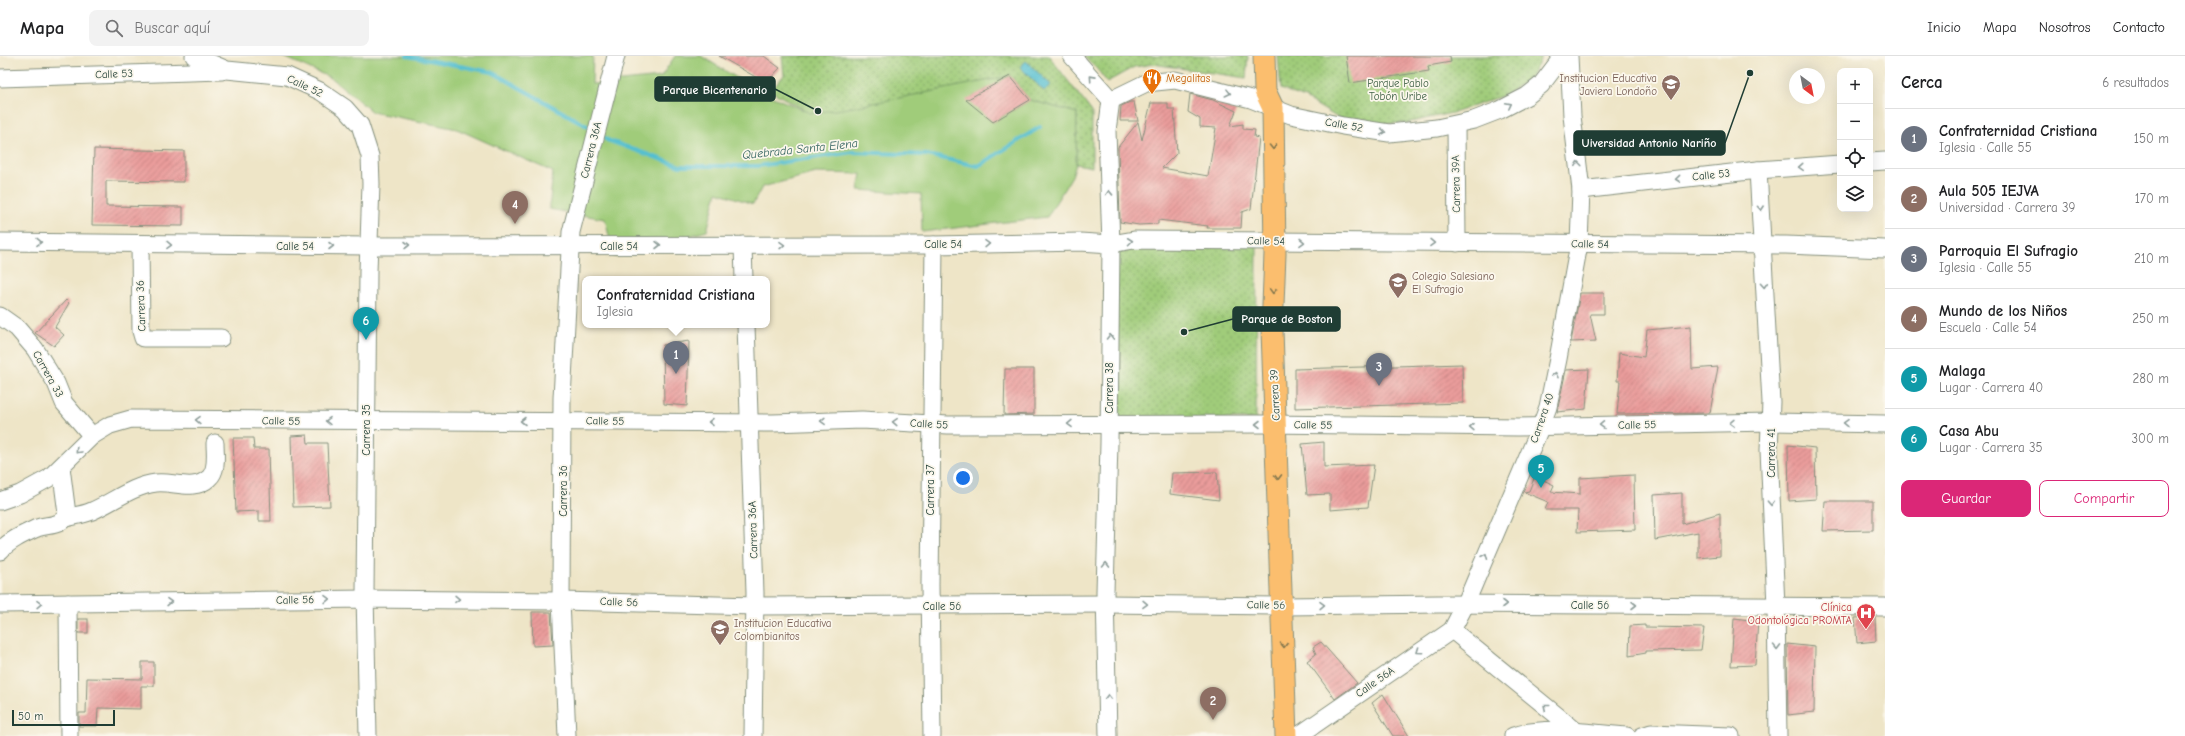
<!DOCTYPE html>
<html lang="es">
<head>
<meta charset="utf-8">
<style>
  :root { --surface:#fff; --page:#f2f2f2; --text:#202124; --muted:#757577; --line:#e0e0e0; --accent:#db2777 }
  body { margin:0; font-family:"Comic Neue",sans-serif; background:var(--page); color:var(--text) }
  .controls { position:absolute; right:12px; top:12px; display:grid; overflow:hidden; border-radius:8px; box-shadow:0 4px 16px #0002 }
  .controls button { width:36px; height:36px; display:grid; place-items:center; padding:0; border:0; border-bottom:1px solid var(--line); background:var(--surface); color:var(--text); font:20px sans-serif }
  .compass { position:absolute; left:1789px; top:12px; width:36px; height:36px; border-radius:50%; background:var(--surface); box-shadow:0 4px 16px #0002; rotate:148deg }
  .scale { position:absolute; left:12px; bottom:10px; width:103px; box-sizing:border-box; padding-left:4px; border:2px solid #1f3d34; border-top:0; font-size:11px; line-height:14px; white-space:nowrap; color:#1f3d34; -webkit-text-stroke:3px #fbf7ec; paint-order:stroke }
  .you { position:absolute; left:963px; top:422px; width:14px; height:14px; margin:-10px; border:3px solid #fff; border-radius:50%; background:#1a73e8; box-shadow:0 0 0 6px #1a73e833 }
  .badge { display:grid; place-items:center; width:26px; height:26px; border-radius:50%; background:var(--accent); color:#fff; font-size:13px; font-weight:700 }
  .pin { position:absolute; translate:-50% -33px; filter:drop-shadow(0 1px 2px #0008) }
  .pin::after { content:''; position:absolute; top:21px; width:14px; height:12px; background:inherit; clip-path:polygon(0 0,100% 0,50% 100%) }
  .popup { position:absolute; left:582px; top:220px; width:188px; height:52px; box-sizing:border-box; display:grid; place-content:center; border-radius:8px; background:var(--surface); filter:drop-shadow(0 1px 3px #0005); font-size:13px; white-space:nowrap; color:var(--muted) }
  .popup b { font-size:15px; color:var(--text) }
  .popup::after { content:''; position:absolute; left:50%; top:100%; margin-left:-8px; border:8px solid transparent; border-top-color:var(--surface) }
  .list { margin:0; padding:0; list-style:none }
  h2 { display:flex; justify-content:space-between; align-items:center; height:52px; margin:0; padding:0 16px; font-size:17px }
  h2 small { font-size:13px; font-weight:400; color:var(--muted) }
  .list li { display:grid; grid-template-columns:26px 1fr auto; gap:12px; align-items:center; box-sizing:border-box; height:60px; padding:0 16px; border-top:1px solid var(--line) }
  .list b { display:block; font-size:15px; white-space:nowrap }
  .list p { margin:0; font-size:13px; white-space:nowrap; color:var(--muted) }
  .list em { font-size:13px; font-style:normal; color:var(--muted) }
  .actions { display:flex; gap:8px; padding:12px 16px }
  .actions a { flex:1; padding:9px 0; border:1px solid var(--accent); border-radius:8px; text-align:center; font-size:14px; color:var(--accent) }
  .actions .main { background:var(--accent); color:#fff }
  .icon { flex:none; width:22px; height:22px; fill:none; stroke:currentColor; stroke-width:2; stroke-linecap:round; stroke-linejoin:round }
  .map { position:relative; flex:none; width:1885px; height:680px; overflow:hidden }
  header { display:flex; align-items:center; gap:24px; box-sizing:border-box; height:56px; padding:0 20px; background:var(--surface); border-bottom:1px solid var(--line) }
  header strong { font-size:19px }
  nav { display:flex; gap:22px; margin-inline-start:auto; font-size:14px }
  .search { width:280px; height:36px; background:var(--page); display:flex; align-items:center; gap:10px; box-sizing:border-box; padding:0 14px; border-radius:8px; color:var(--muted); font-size:15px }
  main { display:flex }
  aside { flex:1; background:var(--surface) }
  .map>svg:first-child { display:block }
  .grass { fill:#a0cc7a; stroke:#608457 }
  .park { fill:url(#park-dots); stroke:#608457 }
  .water { fill:#54bfd0; stroke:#3a7e82 }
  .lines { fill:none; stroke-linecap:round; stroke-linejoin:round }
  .stream { stroke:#54bfd0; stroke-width:4 }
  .building { fill:url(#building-hatch) }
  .minor-casing { stroke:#86917e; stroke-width:19 }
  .major-casing { stroke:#86917e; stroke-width:23 }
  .minor { stroke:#fff; stroke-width:17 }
  .major { stroke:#fbbe6e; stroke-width:21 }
  .oneway { stroke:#8f9e9a }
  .oneway2 { stroke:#82774e }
  .labels { text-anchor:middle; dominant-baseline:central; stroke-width:3.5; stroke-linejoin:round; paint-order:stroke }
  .street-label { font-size:11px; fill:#1f3d34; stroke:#fbf7ec }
  .food-label { font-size:11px; fill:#c56008; stroke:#fbf7ec; text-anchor:start }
  .education-label { font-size:11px; fill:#785e54; stroke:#fbf7ec; text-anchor:start }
  .park-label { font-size:11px; fill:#3f6146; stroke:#fbf7ec }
  .health-label { font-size:11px; fill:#be3a42; stroke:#fbf7ec; text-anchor:end }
  .water-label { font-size:12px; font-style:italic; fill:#2c5e5b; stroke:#fbf7ec }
  .leader { fill:none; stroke:#1f3d34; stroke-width:1.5 }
  .callout-dot { fill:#1f3d34; stroke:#fbf7ec; stroke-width:1.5 }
  .callout { fill:#1f3d34; stroke:#1f3d34; stroke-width:1.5 }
  .callout-label { font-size:12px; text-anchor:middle; font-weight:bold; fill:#fff }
</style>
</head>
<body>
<header>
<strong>Mapa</strong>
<div class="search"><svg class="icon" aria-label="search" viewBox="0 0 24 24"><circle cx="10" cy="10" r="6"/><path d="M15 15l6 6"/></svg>Buscar aquí</div>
<nav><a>Inicio</a><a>Mapa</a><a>Nosotros</a><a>Contacto</a></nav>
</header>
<main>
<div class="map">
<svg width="1885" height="680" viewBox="0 0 1885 680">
  <defs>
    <pattern id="park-dots" width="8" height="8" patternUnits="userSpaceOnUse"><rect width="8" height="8" fill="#a0cc7a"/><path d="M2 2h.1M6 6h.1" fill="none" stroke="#82a765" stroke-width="1.8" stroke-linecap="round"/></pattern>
    <pattern id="building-hatch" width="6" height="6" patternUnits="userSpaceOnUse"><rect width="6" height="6" fill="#ea9c9b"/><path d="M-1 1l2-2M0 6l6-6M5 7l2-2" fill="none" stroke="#bd807f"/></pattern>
  </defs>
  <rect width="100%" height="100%" fill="#fbf7ec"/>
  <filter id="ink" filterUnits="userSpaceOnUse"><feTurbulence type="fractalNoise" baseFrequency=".025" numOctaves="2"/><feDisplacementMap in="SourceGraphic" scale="8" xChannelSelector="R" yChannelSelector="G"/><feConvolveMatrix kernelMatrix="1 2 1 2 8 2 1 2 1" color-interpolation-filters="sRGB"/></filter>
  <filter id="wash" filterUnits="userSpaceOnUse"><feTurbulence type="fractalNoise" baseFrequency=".012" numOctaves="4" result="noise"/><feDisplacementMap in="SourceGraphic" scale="16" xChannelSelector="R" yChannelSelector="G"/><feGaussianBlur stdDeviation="0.9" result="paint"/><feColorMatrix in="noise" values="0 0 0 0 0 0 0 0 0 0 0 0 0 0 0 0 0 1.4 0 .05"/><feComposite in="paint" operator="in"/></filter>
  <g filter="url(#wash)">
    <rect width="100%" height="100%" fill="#eee5c7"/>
    <path class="grass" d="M282,0H593L592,28L661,21L675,0H701L755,33L810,57L1010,20L967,44L993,66L1030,44L1077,57L1076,108L1072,120L1047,161L922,176L921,138L858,134L861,118L816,117L762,131L753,148L717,136L707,175L614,201L605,163L549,153L553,116L457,73L372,56L333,23Z"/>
    <g class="park">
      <path d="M782,0H1049L1092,56V111L1076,108L1077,57L1030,44L1010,20L843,53L810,57L771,35L784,19Z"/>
      <path d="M1083,0H1248L1246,22L1153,8L1134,11L1107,26L1097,13Z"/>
      <path d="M1278,0H1542L1532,20L1505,39L1456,56L1406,67L1373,68L1338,62L1305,42L1281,33Z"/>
      <path d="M1113,188H1257L1256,363H1112Z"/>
    </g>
    <path class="water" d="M1026,5L1051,29L1044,35L1020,11Z"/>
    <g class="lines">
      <g class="stream">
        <path d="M407,0L492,16L594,74"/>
        <path d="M601,79L607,84L680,110H758L853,96L927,99L978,110L1040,71"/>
      </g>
    </g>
    <g id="blocks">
      <g class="building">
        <path d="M719,0H764L780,12L766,27Z"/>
        <path d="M1346,0H1450L1451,6L1428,10L1429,15L1350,27Z"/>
        <path d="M1010,20L1030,44L993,66L966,44Z"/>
        <path d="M1190,38L1213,44L1236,55L1230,70L1243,68V73L1255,74L1254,81L1259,82L1251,153L1242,156L1241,172H1207L1208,170L1158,164V168L1139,169L1120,166L1118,91L1138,66L1142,84L1151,47H1168V53H1174L1177,97L1162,112L1208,120L1216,72L1200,71V63L1188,56Z"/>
        <path d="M1130,46H1134L1138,65H1120L1121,50Z"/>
        <path d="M94,93L184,95V126L106,125V150L183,151V170L92,169Z"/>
        <path d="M1580,237H1604V258H1590L1596,285L1571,286Z"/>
        <path d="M66,244L69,247L55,271L64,279L54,290L35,277Z"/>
        <path d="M1691,270L1692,313L1718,311L1710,357L1617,358L1620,325H1617L1619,297L1644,301L1647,274Z"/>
        <path d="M689,285L687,350L664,348L663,289Z"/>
        <path d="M1462,308L1463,347L1295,352V313Z"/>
        <path d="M1005,313H1034V358L1004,359Z"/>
        <path d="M1589,313L1586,353L1557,356L1566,314Z"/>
        <path d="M307,379L308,387H327L330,450L293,451L291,380Z"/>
        <path d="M233,382H253L254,393H269L271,465H259V455L236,456Z"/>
        <path d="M1324,386V411L1374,409L1368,451L1330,454V438L1307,439L1302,388Z"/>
        <path d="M1788,389L1815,392L1816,443L1789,445Z"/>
        <path d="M1217,416L1219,444L1170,438L1172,417Z"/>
        <path d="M1634,419L1635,474L1577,476L1578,454H1545L1548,446L1524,436L1529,435L1535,420L1554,429L1551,436L1580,438V422Z"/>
        <path d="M1682,437V468L1720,457V500L1698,502V476L1655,484L1654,439Z"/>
        <path d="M1825,445H1873V474L1823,475Z"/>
        <path d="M532,556H551L553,589L533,590Z"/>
        <path d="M1875,561L1876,585L1857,587L1855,562Z"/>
        <path d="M1734,562L1758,565L1755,609L1731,610Z"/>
        <rect x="78" y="563" width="10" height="14"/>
        <path d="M1645,569V571L1704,572L1701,594L1646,595V597L1629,600L1630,570Z"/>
        <path d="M1321,586L1357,627L1335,643L1307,605L1316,598L1313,591Z"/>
        <path d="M1787,588L1815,591L1814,656L1788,659Z"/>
        <path d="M142,606H154V630H141V653L98,652L97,670H79V657H86L87,622L142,623Z"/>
        <path d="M1383,638L1409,680H1393L1372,647Z"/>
      </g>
    </g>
  </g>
  <g filter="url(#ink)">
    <use href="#blocks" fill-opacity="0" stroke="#86917e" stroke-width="1"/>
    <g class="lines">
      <g class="minor-casing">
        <g id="minor">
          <path d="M194,0L227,14L287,20L320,35L345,52L360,69L370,100L371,128L368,216L365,537L368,680"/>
          <path d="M1072,0L1111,44L1107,75L1111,188L1109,387L1105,536L1108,680"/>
          <path d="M0,22L222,15"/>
          <path d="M1111,44L1146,27L1175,24L1251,43L1291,59L1343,70L1389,77L1437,72L1474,64L1500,54L1527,40L1541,29L1563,0"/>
          <path d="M1456,69L1457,187"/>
          <path d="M1870,106L1885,105"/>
          <path d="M1758,114L1771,346L1769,394L1776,550L1778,680"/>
          <path d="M1581,134L1758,114L1840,108"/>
          <path d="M0,186L368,190L934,189L1080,186L1111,188L1134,184L1786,189L1885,193"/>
          <path d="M140,188L141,275L143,282H221"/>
          <path d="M743,189L744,223"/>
          <path d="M0,260L17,272L35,293L56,327L64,347L92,380"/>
          <path d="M746,269L755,537L753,680"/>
          <path d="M0,445L20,438L49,422L92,380L110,369L131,363L773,367L862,364L948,369L1266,368L1518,371L1771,366L1885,368"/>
          <path d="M65,462C73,460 83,459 92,455C113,446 132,430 156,427C174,425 194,436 209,422C218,414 215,398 215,387"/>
          <path d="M0,495C10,484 24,478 37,472C49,468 61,471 67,458L61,411"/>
          <path d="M68,547L69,680"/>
          <path d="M0,548L366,543L561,545L755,550L1106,548L1287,550L1439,548L1885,551"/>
          <path d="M1452,574L1465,549L1541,370L1548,351L1558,303L1579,188L1581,134L1572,60L1569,0"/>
          <path d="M1452,574L1576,675"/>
          <path d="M567,680L561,545L562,342L571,176L616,0"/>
          <path d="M932,680L930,529L934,189"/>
          <path d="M1298,680L1452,574"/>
          <path d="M1513,680C1548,669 1590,677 1627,680"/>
          <path d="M1642,680L1651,677L1731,680"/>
        </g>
      </g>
      <g class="major-casing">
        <path id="major" d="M1264,0L1265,35L1273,52L1275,198L1272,274L1286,680"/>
      </g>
      <use href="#minor" class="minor"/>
      <use href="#major" class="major"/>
    </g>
    <defs><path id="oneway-chevron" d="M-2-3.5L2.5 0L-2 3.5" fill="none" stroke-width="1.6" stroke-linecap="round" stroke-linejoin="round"/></defs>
    <g class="oneway">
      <use href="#oneway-chevron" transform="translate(1092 22) rotate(-132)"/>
      <use href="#oneway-chevron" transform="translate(1228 37) rotate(14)"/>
      <use href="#oneway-chevron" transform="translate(1509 49) rotate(-27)"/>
      <use href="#oneway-chevron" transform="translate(1383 76) rotate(8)"/>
      <use href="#oneway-chevron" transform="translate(1578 108) rotate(-97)"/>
      <use href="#oneway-chevron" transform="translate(1801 111) rotate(176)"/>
      <use href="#oneway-chevron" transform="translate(1678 123) rotate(174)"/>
      <use href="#oneway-chevron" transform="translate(1109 137) rotate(-92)"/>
      <use href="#oneway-chevron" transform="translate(1761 152) rotate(86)"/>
      <use href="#oneway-chevron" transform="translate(1130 185) rotate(-7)"/>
      <use href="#oneway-chevron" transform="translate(39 186) rotate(1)"/>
      <use href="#oneway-chevron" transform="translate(1302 186) rotate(1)"/>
      <use href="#oneway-chevron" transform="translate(1432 187) rotate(1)"/>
      <use href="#oneway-chevron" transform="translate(987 188) rotate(-1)"/>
      <use href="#oneway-chevron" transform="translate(169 189) rotate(1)"/>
      <use href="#oneway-chevron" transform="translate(407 189)"/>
      <use href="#oneway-chevron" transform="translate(658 189)"/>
      <use href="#oneway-chevron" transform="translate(782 189) rotate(-1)"/>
      <use href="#oneway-chevron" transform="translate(331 190)"/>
      <use href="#oneway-chevron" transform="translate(1764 229) rotate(86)"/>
      <use href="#oneway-chevron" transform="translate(1110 281) rotate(-89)"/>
      <use href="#oneway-chevron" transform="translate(1555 319) rotate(-78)"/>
      <use href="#oneway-chevron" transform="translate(198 364) rotate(-179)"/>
      <use href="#oneway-chevron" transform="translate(328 365) rotate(-179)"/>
      <use href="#oneway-chevron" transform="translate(523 365) rotate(-180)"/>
      <use href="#oneway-chevron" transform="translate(823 365) rotate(178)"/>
      <use href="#oneway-chevron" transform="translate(711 366) rotate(-180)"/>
      <use href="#oneway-chevron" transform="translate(895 366) rotate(-177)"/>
      <use href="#oneway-chevron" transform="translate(1732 367) rotate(179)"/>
      <use href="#oneway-chevron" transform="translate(1846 367) rotate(-179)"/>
      <use href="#oneway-chevron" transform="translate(1070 368) rotate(179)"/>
      <use href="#oneway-chevron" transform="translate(1258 368) rotate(-180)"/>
      <use href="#oneway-chevron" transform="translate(1602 369) rotate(179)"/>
      <use href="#oneway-chevron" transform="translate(1472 371) rotate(-179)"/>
      <use href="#oneway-chevron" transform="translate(78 395) rotate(133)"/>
      <use href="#oneway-chevron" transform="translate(1771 447) rotate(87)"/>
      <use href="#oneway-chevron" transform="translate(1485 500) rotate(-67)"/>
      <use href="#oneway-chevron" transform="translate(1106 509) rotate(-89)"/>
      <use href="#oneway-chevron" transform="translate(327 543) rotate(-1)"/>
      <use href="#oneway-chevron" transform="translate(457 543) rotate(1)"/>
      <use href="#oneway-chevron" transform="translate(169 546) rotate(-1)"/>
      <use href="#oneway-chevron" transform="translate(39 548) rotate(-1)"/>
      <use href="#oneway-chevron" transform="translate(1145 548) rotate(1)"/>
      <use href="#oneway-chevron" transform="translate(1504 548)"/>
      <use href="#oneway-chevron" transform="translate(1322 549) rotate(-1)"/>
      <use href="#oneway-chevron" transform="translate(1634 549)"/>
      <use href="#oneway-chevron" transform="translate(1777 591) rotate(89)"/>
      <use href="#oneway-chevron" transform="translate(1419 595) rotate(145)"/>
      <use href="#oneway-chevron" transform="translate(1108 641) rotate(-91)"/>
      <use href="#oneway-chevron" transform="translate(1546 651) rotate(-141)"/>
    </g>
    <g class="oneway2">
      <use href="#oneway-chevron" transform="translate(1273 91) rotate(89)"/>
      <use href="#oneway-chevron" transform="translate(1273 235) rotate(92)"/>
      <use href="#oneway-chevron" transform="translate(1278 421) rotate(89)"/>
      <use href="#oneway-chevron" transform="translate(1284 589) rotate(89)"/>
    </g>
  </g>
  <defs>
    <g id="restaurant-pin" transform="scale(1)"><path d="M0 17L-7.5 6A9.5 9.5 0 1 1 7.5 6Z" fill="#e8710a" stroke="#fbf7ec"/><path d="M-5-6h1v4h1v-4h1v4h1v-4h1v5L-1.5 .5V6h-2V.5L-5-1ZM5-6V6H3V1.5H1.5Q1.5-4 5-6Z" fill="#fff"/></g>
    <g id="school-pin" transform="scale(1)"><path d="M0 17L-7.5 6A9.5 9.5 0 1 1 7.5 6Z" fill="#8d6e63" stroke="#fbf7ec"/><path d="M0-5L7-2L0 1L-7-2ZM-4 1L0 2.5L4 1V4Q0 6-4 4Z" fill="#fff"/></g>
    <g id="university-pin" transform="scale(1)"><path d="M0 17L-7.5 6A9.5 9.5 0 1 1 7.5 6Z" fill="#8d6e63" stroke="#fbf7ec"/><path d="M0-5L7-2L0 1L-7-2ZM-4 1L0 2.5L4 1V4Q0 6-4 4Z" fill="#fff"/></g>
    <g id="hospital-pin" transform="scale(1)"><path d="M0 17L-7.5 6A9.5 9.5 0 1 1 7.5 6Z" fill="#e0444e" stroke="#fbf7ec"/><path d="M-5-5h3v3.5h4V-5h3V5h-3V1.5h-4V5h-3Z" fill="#fff"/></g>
  </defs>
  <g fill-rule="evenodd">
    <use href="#restaurant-pin" x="1152" y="22"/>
    <use href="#school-pin" x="1671" y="28"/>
    <use href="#university-pin" x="1398" y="226"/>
    <use href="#hospital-pin" x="1866" y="557"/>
    <use href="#school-pin" x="720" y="573"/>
  </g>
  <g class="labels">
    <g class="street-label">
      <text transform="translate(114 18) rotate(-2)">Calle 53</text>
      <text transform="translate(305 30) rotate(25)">Calle 52</text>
      <text transform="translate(1344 69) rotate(10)">Calle 52</text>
      <text transform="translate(591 94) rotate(-76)">Carrera 36A</text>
      <text transform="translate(1711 119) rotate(-6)">Calle 53</text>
      <text transform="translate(1456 128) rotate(-91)">Carrera 39A</text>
      <text transform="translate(1266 185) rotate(1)">Calle 54</text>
      <text x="943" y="188">Calle 54</text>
      <text transform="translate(1590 188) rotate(1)">Calle 54</text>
      <text x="295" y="190">Calle 54</text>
      <text x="619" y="190">Calle 54</text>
      <text transform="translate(141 250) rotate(-92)">Carrera 36</text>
      <text transform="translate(48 318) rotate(61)">Carrera 33</text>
      <text transform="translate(1109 332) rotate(-90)">Carrera 38</text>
      <text transform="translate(1275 339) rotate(-93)">Carrera 39</text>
      <text transform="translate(1542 362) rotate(-71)">Carrera 40</text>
      <text transform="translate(281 365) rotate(1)">Calle 55</text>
      <text transform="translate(605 365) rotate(1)">Calle 55</text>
      <text transform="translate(929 368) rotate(3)">Calle 55</text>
      <text transform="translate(1313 369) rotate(1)">Calle 55</text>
      <text transform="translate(1637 369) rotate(-1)">Calle 55</text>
      <text transform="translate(366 374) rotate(-90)">Carrera 35</text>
      <text transform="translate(1771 397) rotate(-90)">Carrera 41</text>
      <text transform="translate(930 434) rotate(-90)">Carrera 37</text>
      <text transform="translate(563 435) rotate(-90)">Carrera 36</text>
      <text transform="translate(753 474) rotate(-92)">Carrera 36A</text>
      <text transform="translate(295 544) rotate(-1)">Calle 56</text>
      <text transform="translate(619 546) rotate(2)">Calle 56</text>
      <text transform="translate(1266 549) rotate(1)">Calle 56</text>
      <text x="1590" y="549">Calle 56</text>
      <text x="942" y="550">Calle 56</text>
      <text transform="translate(1375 626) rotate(-35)">Calle 56A</text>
    </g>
    <g class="food-label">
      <text x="1166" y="22">Megalitas</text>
    </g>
    <g class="education-label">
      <text x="1657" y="22" text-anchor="end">Institucion Educativa<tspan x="1657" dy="13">Javiera Londoño</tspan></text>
      <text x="1412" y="220">Colegio Salesiano<tspan x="1412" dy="13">El Sufragio</tspan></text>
      <text x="734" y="567">Institucion Educativa<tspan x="734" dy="13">Colombianitos</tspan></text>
    </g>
    <g class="park-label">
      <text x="1398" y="27">Parque Pablo<tspan x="1398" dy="13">Tobón Uribe</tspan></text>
    </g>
    <g class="health-label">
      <text x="1852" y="551">Clínica<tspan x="1852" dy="13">Odontológica PROMTA</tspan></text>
    </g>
    <g class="water-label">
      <text transform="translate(800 93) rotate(-6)">Quebrada Santa Elena</text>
    </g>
  </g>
  <path class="leader" d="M818 55L775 33M1750 17L1725 87M1184 276L1233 263"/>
  <g class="callout-dot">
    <circle cx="818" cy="55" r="4"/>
    <circle cx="1750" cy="17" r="4"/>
    <circle cx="1184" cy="276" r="4"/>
  </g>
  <g class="callout">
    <rect x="655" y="21" width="120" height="24" rx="4"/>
    <rect x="1574" y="75" width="151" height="24" rx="4"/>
    <rect x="1233" y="251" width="107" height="24" rx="4"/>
  </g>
  <g class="callout-label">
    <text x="715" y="38">Parque Bicentenario</text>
    <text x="1649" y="91">Uiversidad Antonio Nariño</text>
    <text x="1287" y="267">Parque de Boston</text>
  </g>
</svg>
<div class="controls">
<button>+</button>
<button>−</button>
<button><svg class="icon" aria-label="locate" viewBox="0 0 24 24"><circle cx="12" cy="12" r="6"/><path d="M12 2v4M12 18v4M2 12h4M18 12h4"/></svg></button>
<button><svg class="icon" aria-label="layers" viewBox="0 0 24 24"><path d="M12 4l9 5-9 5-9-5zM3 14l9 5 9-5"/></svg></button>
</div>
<svg class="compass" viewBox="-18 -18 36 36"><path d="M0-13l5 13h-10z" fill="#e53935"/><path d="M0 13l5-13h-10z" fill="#757577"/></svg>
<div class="scale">50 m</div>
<div class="you"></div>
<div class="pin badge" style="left:676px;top:318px;background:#6b7280">1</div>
<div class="popup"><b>Confraternidad Cristiana</b>Iglesia</div>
<div class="pin badge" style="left:1213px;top:664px;background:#8d6e63">2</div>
<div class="pin badge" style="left:1379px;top:330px;background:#6b7280">3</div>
<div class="pin badge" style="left:515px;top:168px;background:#8d6e63">4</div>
<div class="pin badge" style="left:1541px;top:432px;background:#0f9aa8">5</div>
<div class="pin badge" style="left:366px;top:284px;background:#0f9aa8">6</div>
</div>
<aside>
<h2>Cerca<small>6 resultados</small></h2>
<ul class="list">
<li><span class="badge" style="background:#6b7280">1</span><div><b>Confraternidad Cristiana</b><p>Iglesia · Calle 55</p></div><em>150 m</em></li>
<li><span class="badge" style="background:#8d6e63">2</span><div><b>Aula 505 IEJVA</b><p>Universidad · Carrera 39</p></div><em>170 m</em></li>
<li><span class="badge" style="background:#6b7280">3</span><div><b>Parroquia El Sufragio</b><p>Iglesia · Calle 55</p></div><em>210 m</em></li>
<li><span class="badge" style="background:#8d6e63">4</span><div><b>Mundo de los Niños</b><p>Escuela · Calle 54</p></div><em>250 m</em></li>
<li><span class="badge" style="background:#0f9aa8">5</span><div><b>Malaga</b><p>Lugar · Carrera 40</p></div><em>280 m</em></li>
<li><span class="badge" style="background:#0f9aa8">6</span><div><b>Casa Abu</b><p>Lugar · Carrera 35</p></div><em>300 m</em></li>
</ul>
<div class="actions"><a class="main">Guardar</a><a>Compartir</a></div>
</aside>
</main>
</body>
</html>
